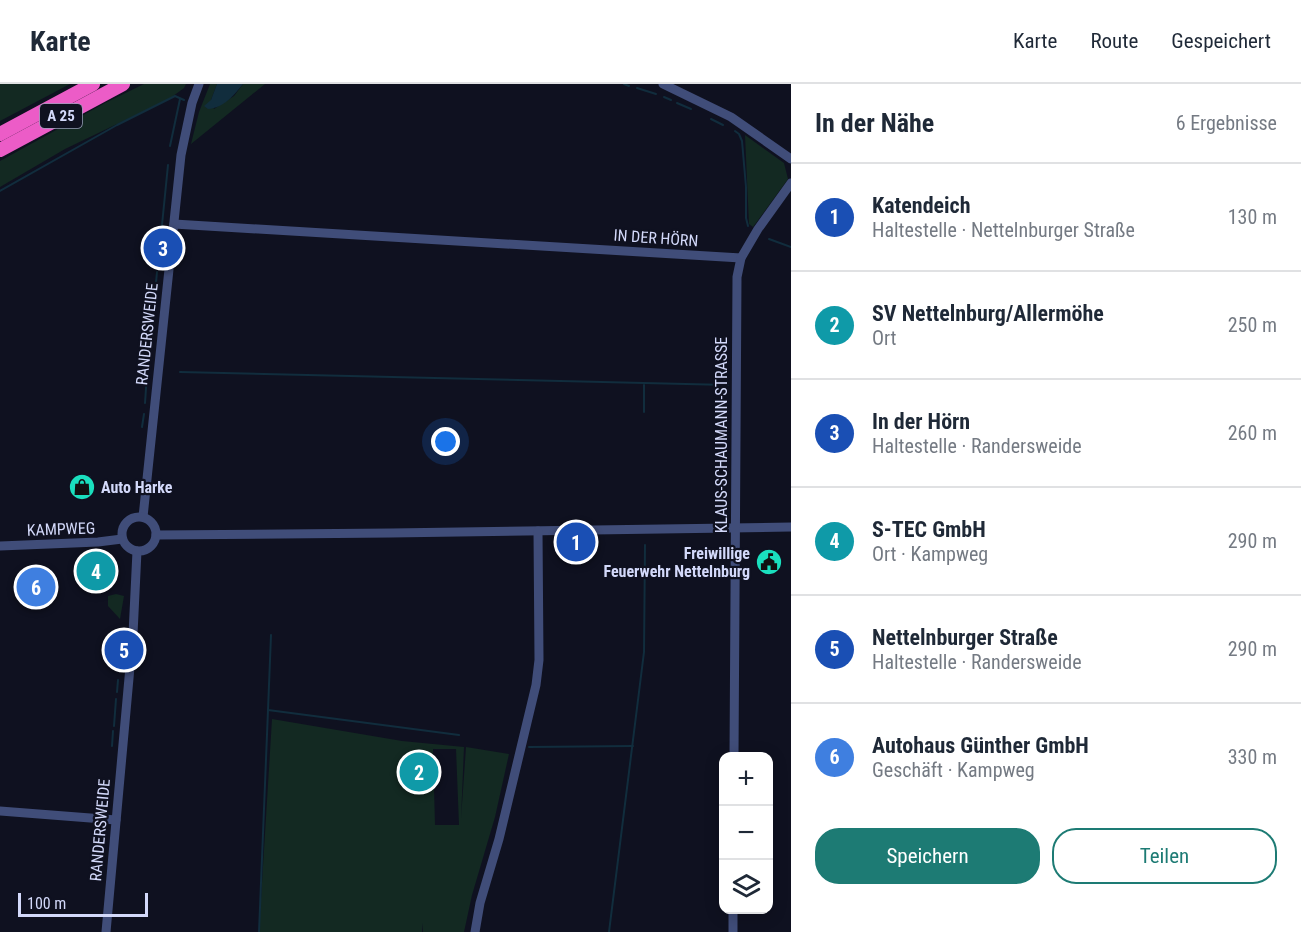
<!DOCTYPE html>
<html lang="de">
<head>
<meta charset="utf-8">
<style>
  :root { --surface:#fff; --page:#f2f2f3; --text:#1f2937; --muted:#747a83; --line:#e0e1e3; --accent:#1d7b74 }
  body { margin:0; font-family:"Roboto Condensed",sans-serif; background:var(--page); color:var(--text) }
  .controls { position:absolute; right:18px; bottom:18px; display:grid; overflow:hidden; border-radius:12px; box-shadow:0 3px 15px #0003 }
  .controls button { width:54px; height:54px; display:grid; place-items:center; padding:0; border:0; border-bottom:2px solid var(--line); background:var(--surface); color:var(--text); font:30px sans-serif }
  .scale { position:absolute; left:18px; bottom:15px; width:130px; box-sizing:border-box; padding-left:6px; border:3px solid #d3d9fa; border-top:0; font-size:16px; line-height:21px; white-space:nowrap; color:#d3d9fa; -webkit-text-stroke:4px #0f1120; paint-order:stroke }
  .you { position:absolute; left:446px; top:358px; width:21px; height:21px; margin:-15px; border:4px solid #fff; border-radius:50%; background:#1a73e8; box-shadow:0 0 0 9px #1a73e833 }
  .badge { display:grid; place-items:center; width:39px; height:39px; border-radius:50%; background:var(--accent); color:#fff; font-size:20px; font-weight:700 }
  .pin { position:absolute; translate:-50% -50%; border:3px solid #fff; box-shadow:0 2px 6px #0006 }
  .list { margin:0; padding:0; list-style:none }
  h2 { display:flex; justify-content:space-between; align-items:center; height:78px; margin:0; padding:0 24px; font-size:26px }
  h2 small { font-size:20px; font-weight:400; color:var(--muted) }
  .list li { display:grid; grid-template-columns:39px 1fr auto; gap:18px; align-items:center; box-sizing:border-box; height:108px; padding:0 24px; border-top:2px solid var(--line) }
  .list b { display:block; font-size:22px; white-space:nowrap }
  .list p { margin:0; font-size:20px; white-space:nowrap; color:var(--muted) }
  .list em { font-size:20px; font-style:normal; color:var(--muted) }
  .actions { display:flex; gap:12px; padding:18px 24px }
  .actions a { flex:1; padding:14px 0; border:2px solid var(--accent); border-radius:24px; text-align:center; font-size:21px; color:var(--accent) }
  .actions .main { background:var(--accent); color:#fff }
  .icon { flex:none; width:33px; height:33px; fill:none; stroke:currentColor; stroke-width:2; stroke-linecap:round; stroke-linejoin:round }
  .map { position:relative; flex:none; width:791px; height:848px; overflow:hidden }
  header { display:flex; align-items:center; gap:36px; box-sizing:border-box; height:84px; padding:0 30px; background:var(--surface); border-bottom:2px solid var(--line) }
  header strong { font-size:28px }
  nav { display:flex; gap:33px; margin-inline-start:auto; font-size:21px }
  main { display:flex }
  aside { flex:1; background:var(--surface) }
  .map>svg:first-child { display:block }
  .green { fill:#132922; fill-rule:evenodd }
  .water { fill:#112d3d }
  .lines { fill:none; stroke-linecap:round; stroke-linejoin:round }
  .stream { stroke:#112d3d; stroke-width:2 }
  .minor { stroke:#404d79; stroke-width:9 }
  .highway { stroke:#ec5cc7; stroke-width:14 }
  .labels { text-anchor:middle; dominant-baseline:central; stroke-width:4.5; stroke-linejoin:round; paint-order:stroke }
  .shield { fill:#0f1120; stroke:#989db9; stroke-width:1.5 }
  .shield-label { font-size:15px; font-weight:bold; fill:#d3d9fa }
  .street-label { font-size:16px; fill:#d3d9fa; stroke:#0f1120 }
  .poi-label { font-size:16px; font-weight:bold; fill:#d3d9fa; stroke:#0f1120; text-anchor:start }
</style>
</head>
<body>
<header>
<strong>Karte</strong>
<nav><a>Karte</a><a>Route</a><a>Gespeichert</a></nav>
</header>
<main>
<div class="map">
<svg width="791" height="848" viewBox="0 0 791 848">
  <rect width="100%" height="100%" fill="#0f1120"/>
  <g class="green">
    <path d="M0,0H70L0,37Z"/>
    <path d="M144,0H186L184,4L169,15L65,65L0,103V77L105,19Z"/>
    <path d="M210,0H217L211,16L214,25L234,12L243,0H265L191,60L199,28Z"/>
    <path d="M745,51L784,79L788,95L753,143L749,140Z"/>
    <path d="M116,510L124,512L120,535L108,522V512Z"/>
    <path d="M272,635L402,657L464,663L461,735L466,663L509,670L495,733L472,811L464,848H423V839L422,848H259ZM433,665H456L459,741H435Z"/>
  </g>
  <path class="water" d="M217,0H243C234,11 224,24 208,25L204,22L211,16Z"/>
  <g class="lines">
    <g class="stream">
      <path d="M624,0L629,2"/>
      <path d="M637,4L656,10"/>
      <path d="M664,13L671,16"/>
      <path d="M677,19L691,25"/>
      <path d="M711,35L723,41"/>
      <path d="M735,47L739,50L742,57L746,103V134L748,142"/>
      <path d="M170,62L180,15"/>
      <path d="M0,107L117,41L175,12L184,16"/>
      <path d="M769,155L791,163"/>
      <path d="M159,171L168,81"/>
      <path d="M151,251L157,188"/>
      <path d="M148,283L150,264"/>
      <path d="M180,288L728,301"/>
      <path d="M644,301V328"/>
      <path d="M145,319L147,290"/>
      <path d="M142,343L144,330"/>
      <path d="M271,551L268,626L459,651"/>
      <path d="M117,608L118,596"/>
      <path d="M114,642L116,615"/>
      <path d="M112,662L113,647"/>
      <path d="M529,663L633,662"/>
      <path d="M259,848L268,626"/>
      <path d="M609,848L644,568L645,461"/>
    </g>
    <g class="minor">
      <path d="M663,0L731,33L791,75"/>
      <path d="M174,140L741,174"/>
      <path d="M143,433L181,71L192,19L199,0"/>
      <circle cx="139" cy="450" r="17"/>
      <path d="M156,451L391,449L791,443"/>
      <path d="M0,462L98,458L122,455"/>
      <path d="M734,672L737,193L741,174L758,145L791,99"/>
      <path d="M0,727L116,736"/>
      <path d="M106,848L133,550L137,467"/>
      <path d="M475,848L480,819L499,755L536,601L539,576L538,447"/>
      <path d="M733,848V826"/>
    </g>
    <g class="highway">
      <path d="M0,50L93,0"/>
      <path d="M0,66L123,0"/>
    </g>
  </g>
  <defs>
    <g id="shop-disc" transform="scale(1.35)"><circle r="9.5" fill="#1adfbe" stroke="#0f1120"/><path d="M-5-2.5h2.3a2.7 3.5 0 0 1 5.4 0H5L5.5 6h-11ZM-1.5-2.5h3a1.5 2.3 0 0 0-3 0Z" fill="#111"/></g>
    <g id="civic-disc" transform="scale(1.35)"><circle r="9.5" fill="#1adfbe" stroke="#0f1120"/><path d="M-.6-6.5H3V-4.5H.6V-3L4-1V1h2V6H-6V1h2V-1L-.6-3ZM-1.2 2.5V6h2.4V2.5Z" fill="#111"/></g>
  </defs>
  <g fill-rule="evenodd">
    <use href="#shop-disc" x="82" y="403"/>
    <use href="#civic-disc" x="769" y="478"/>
  </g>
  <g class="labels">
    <rect class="shield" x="40" y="20" width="42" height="24" rx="4.5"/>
    <g class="shield-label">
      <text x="61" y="32">A 25</text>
    </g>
    <g class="street-label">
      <text transform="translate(656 154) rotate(4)">IN DER HÖRN</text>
      <text transform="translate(147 250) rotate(-84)">RANDERSWEIDE</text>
      <text transform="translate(721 351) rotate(-90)">KLAUS-SCHAUMANN-STRASSE</text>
      <text transform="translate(61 445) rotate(-2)">KAMPWEG</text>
      <text transform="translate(100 746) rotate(-85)">RANDERSWEIDE</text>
    </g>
    <g class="poi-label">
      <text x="101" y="403">Auto Harke</text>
      <text x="750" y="469" text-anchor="end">Freiwillige<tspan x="750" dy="18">Feuerwehr Nettelnburg</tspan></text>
    </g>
  </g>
</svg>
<div class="controls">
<button>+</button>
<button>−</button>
<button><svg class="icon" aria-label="layers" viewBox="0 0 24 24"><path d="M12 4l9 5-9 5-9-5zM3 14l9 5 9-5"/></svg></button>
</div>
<div class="scale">100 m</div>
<div class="you"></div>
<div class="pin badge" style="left:576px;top:458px;background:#1a4fb4">1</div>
<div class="pin badge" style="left:419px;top:688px;background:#0f9aa8">2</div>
<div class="pin badge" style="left:163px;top:164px;background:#1a4fb4">3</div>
<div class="pin badge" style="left:96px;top:487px;background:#0f9aa8">4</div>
<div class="pin badge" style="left:124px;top:566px;background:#1a4fb4">5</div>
<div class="pin badge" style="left:36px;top:503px;background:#3f7fe0">6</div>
</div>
<aside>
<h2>In der Nähe<small>6 Ergebnisse</small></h2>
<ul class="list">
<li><span class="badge" style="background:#1a4fb4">1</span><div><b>Katendeich</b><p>Haltestelle · Nettelnburger Straße</p></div><em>130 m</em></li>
<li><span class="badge" style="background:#0f9aa8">2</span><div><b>SV Nettelnburg/Allermöhe</b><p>Ort</p></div><em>250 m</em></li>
<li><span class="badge" style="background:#1a4fb4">3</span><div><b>In der Hörn</b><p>Haltestelle · Randersweide</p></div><em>260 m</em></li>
<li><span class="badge" style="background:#0f9aa8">4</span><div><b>S-TEC GmbH</b><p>Ort · Kampweg</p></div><em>290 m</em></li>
<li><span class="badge" style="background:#1a4fb4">5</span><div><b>Nettelnburger Straße</b><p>Haltestelle · Randersweide</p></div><em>290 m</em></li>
<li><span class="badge" style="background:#3f7fe0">6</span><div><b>Autohaus Günther GmbH</b><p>Geschäft · Kampweg</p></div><em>330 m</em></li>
</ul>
<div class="actions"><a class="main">Speichern</a><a>Teilen</a></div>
</aside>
</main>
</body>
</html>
